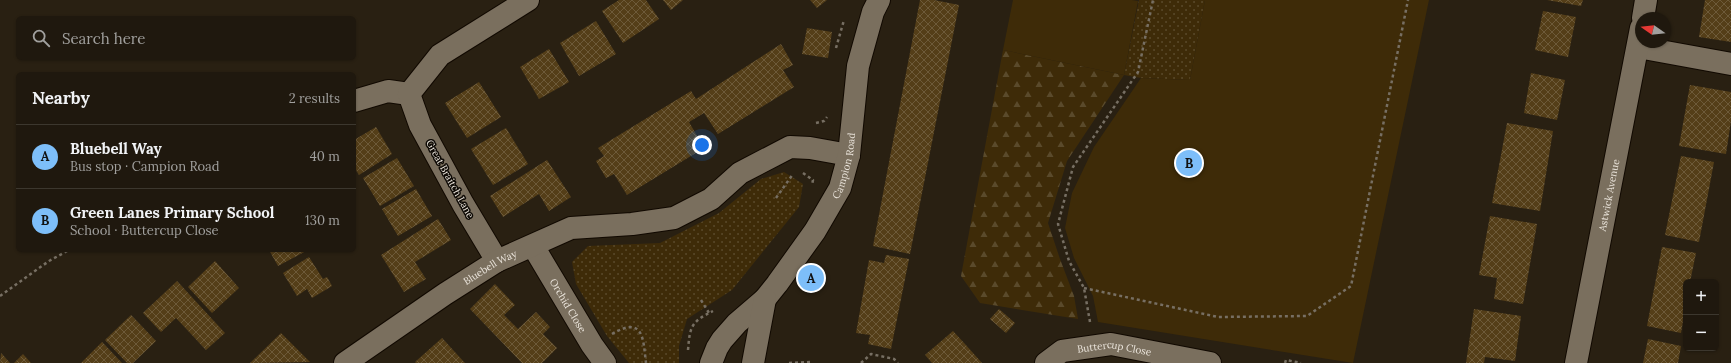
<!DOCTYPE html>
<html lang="en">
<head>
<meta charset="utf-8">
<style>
  :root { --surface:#1f180e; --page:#272117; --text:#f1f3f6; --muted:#a1a09e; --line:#3c372e; --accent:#7dbef9 }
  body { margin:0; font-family:Lora,serif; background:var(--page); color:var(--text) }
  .controls { position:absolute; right:12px; bottom:12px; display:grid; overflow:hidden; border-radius:6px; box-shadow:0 1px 3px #0004 }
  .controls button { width:36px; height:36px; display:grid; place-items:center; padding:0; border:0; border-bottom:1px solid var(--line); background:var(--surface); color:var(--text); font:20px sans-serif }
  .compass { position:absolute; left:1635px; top:12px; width:36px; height:36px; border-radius:50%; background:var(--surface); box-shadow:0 1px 3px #0004; rotate:284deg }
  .you { position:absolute; left:702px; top:145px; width:14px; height:14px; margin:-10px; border:3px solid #fff; border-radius:50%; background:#1a73e8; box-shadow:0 0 0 6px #1a73e833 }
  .badge { display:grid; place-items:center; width:26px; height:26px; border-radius:50%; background:var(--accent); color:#111; font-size:13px; font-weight:700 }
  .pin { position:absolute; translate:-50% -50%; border:2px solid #fff; box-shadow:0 1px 4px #0006 }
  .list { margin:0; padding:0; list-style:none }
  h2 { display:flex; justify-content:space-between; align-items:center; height:52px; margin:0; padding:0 16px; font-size:17px }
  h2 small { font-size:13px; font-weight:400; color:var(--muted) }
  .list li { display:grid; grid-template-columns:26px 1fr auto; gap:12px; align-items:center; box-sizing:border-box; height:64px; padding:0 16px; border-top:1px solid var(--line) }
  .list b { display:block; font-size:15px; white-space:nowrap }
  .list p { margin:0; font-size:13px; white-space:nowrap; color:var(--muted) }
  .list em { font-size:13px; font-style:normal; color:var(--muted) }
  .icon { flex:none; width:22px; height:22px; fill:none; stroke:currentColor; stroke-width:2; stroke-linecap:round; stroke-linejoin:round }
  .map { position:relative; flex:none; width:1731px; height:363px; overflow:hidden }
  .search { position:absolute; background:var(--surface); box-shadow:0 1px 3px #0004; left:16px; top:16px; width:340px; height:44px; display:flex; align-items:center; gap:10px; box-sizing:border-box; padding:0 14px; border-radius:6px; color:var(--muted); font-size:15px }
  .panel { position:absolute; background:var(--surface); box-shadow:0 1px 3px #0004; left:16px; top:72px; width:340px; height:180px; border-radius:6px }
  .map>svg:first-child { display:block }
  .forest { fill:url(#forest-firs) }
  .park { fill:url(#park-dots) }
  .garden { fill:#3e2b08 }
  .building { fill:url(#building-cross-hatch) }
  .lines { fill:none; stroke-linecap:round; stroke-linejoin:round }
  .minor-casing { stroke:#110901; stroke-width:24 }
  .path { stroke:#776f63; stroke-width:2.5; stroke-dasharray:3 3; stroke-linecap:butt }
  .minor { stroke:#7a6f5e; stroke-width:22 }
  .labels { text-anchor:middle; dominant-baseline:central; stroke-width:3; stroke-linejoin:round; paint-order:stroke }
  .street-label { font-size:10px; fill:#eae4db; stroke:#0e0a05 }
</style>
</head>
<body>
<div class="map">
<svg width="1731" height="363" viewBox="0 0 1731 363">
  <defs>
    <pattern id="forest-firs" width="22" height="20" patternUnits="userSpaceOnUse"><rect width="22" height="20" fill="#3e2b08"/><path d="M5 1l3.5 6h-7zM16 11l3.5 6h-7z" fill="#5a4a2b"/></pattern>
    <pattern id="park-dots" width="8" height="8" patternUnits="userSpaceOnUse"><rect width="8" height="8" fill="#3e2b08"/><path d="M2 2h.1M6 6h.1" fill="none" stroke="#5a4a2b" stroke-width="1.8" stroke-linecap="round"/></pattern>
    <pattern id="building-cross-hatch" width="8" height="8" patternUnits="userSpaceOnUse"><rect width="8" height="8" fill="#543e18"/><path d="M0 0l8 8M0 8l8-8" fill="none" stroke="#6d5a39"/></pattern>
  </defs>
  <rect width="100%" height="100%" fill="#292012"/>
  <path class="forest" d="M1003,50L1124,75L1067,161L1048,223L1060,259L1074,296L1078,319L980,303L961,276Z"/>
  <g class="park">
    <path d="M1139,0H1205L1190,80L1141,78L1124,75Z"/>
    <path d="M784,172L803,184L799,207L732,290L687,319L679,346V363H629L607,336L576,284L572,262L588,246L660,243L719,213L761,179Z"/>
  </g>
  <g class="garden">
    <path d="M1013,0H1132L1138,1L1124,75L1003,50Z"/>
    <path d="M1205,0H1429L1353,363L1098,322L1093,296L1074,258L1065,228L1072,193L1094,147L1141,78L1190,80Z"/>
  </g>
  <g class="building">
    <path d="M619,0H646L659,19L623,43L602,11Z"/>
    <path d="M663,0H683L671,10Z"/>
    <path d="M810,0H827L817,8Z"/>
    <path d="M920,0H934L959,5L910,254L873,246Z"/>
    <path d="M1547,0H1583L1581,6Z"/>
    <path d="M1705,0H1731V42L1699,37Z"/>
    <path d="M1543,11L1576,17L1568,57L1535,50Z"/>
    <path d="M596,21L616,54L579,76L560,43Z"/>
    <path d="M807,28L832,32L828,58L802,54Z"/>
    <path d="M781,44L793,65L783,70L794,87L718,134L704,113L689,122L704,148L627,195L614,174L606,178L596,161L604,156L598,148L691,91L696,99Z"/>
    <path d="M549,49L569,82L539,99L520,67Z"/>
    <path d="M1531,73L1565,80L1557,120L1524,113Z"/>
    <path d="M479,82L501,117L467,138L445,103Z"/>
    <path d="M1690,85L1731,92V121L1726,154L1679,146Z"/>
    <path d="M1507,123L1553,131L1540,211L1492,203Z"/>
    <path d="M376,127L392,154L359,175L354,167V140Z"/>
    <path d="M506,128L528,164L493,185L471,149Z"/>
    <path d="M1681,156L1714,162L1699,242L1665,235Z"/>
    <path d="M397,158L414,186L380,206L363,178Z"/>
    <path d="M547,160L571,197L549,211L539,194L503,217L490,196Z"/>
    <path d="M416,189L432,216L398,236L382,209Z"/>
    <path d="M1490,216L1537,224L1523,304L1494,299L1497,278L1479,275Z"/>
    <path d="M438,219L451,240L415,262L426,279L404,292L381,255Z"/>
    <path d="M1662,247L1696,253L1690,282H1686V304L1681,333L1647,326Z"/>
    <path d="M269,250H308L278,266Z"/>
    <path d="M886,255L909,259L891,349L868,344L870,335L856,333L869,260L884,263Z"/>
    <path d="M309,257L323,279L327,277L332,286L312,298L307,289L297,296L283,273Z"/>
    <path d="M215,261L239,288L212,313L188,287Z"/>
    <path d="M177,281L225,333L206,350L176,318L161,332L143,313Z"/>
    <path d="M495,284L515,305L504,315L518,329L536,312L550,327L543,334L557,348L542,363H522L470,309Z"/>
    <path d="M999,309L1015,323L1006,333L990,319Z"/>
    <path d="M1474,309L1521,316L1515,361L1485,357L1484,363H1466Z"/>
    <path d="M131,315L156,341L133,363H127L105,340Z"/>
    <path d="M953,331L965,344L982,363H932L925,355Z"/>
    <path d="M281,333L310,362L250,363Z"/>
    <path d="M442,338L465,363H416L415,362Z"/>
    <path d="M1648,339L1681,346L1678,363H1643Z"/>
    <path d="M102,342L122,363H81Z"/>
    <path d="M1,353L10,363H0Z"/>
    <path d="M23,354L31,363H14Z"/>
  </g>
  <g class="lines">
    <g class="minor-casing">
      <g id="minor">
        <path d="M1643,18L1646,0"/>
        <path d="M1638,47L1731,64"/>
        <path d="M354,101L388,91L409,94"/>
        <path id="s1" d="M533,246L592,345L605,363"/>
        <path d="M497,261L463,204L420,125L409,94L440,55L528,0"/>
        <path id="s2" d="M345,363L445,294L497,261L571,228L632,224L674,218L711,199L740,173L790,147L810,148L849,155"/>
        <path id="s3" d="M711,363L717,348L722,340L737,323L765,299L777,284L815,231L840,188L849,155L858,66L873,12L879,0"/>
        <path d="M753,363L765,299"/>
        <path id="s4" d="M1046,363L1062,351L1111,344L1210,363"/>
        <path id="s5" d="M1576,363L1641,28"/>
      </g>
    </g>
    <g class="path">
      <path d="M836,48L844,20"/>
      <path d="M816,123L824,121L827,117"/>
      <path d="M803,173L813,180L812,185"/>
      <path d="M776,198L793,174"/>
      <path d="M1084,288L1218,317L1307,316L1351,286L1408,0"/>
      <path d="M0,296L49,261L69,250"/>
      <path d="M701,300L709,313"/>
      <path d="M1090,322L1084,288L1069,261L1058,224L1073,167L1138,72L1153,0"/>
      <path d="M612,334C644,315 643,339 646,363"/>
      <path d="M688,350C690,326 691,322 713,311"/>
      <path d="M789,363L812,362"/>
      <path d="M861,363L871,354L894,359L898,363"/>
      <path d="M1285,363L1286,360L1301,363"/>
    </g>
    <use href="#minor" class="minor"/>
  </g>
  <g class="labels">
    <g class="street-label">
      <text stroke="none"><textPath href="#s3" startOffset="242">Campion Road</textPath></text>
      <text transform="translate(450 179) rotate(61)">Great Braitch Lane</text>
      <text stroke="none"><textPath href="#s5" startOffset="171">Astwick Avenue</textPath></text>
      <text stroke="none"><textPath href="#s2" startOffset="174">Bluebell Way</textPath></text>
      <text stroke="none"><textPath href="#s1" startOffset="69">Orchid Close</textPath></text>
      <text stroke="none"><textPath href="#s4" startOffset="73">Buttercup Close</textPath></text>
    </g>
  </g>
</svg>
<div class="controls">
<button>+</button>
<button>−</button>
</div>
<svg class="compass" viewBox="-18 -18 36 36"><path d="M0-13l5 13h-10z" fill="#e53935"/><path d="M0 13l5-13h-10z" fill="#a1a09e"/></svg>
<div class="you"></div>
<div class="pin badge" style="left:811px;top:278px">A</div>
<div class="pin badge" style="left:1189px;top:163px">B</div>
<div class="search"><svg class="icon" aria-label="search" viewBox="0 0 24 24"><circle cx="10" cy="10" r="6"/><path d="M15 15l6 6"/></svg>Search here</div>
<section class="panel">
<h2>Nearby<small>2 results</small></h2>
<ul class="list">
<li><span class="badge">A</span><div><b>Bluebell Way</b><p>Bus stop · Campion Road</p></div><em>40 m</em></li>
<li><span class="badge">B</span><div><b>Green Lanes Primary School</b><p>School · Buttercup Close</p></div><em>130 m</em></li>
</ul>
</section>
</div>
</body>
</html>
